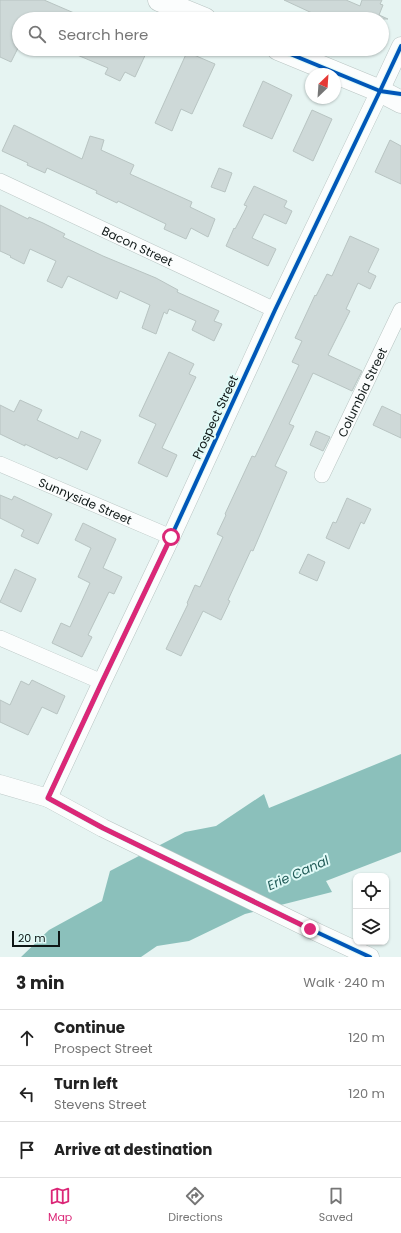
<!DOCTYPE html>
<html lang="en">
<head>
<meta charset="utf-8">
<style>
  :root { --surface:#fff; --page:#f2f2f2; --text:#222; --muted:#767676; --line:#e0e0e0; --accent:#db2777 }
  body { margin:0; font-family:Poppins,sans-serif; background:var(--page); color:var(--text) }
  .controls { position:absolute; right:12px; bottom:12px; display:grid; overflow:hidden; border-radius:8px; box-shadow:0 1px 3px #0004 }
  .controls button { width:36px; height:36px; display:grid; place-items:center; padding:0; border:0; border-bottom:1px solid var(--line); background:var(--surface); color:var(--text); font:20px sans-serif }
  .compass { position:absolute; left:305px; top:68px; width:36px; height:36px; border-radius:50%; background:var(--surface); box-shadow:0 1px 3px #0004; rotate:25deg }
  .scale { position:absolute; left:12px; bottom:10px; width:48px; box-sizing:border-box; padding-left:4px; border:2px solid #0e1716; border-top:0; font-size:11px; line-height:14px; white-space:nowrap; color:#0e1716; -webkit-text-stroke:3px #e0faf7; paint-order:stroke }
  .stop { position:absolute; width:12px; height:12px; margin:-9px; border:3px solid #db2777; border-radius:50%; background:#fff }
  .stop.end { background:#db2777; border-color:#fff; box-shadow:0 1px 4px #0008 }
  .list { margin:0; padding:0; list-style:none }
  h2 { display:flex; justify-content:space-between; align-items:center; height:52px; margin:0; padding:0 16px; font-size:17px }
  h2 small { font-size:13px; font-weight:400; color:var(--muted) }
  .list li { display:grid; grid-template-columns:26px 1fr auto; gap:12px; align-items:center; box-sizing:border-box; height:56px; padding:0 16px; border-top:1px solid var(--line) }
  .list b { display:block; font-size:15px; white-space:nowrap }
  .list p { margin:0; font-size:13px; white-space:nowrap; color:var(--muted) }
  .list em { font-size:13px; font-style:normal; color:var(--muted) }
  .icon { flex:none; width:22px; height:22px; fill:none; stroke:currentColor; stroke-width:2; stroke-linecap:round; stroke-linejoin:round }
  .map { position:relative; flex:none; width:401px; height:957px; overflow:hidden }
  .search { position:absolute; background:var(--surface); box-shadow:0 1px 3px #0004; left:12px; right:12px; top:12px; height:44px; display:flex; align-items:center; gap:10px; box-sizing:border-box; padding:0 14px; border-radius:22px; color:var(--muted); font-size:15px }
  .sheet { height:220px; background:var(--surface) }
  nav { display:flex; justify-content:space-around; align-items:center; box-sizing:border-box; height:56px; border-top:1px solid var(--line); background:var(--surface); font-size:11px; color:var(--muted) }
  nav a { display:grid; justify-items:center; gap:2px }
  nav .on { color:var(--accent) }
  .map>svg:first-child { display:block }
  .water { fill:#8bc0bb }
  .building { fill:#ced9d8; stroke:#b8c4c2 }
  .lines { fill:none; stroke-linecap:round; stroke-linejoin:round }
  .minor-casing { stroke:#b9c5c3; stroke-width:16 }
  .tertiary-casing { stroke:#b9c5c3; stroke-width:19 }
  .trunk-casing { stroke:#b9c5c3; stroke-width:23 }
  .minor { stroke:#fbfdfd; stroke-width:15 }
  .tertiary { stroke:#fbfdfd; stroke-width:18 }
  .trunk { stroke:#fbfdfd; stroke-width:22 }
  .cycleway-casing { stroke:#e0faf7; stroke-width:6 }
  .cycleway { stroke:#0057b8; stroke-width:4 }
  .route { stroke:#db2777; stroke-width:5 }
  .labels { text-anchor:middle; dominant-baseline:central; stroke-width:4; stroke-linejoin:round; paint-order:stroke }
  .street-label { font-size:12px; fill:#0e1716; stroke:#e0faf7 }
  .water-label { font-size:13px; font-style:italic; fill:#225c58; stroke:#e0faf7 }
</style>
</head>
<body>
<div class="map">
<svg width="401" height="957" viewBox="0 0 401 957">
  <rect width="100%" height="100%" fill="#e6f4f2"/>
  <path class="water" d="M401,754V852L326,881L332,892L245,914L189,941L157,946L141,957H21L49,930L102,901L110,871L185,832L216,826L264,794L269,808Z"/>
  <g class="building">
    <path d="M0,0H44L88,19H19V46L11,62L0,57Z"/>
    <path d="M284,0H346L360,6L362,0H382L380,4L383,5L379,15L388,19H325Z"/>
    <path d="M63,49H148L135,77L125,72L120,81L105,74L108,68Z"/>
    <path d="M187,52L215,64L192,114L181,109L172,131L155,123Z"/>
    <path d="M263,81L292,95L272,139L243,126Z"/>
    <path d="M312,110L332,119L313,161L293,151Z"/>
    <path d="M14,125L82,159L90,136L104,140L101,150L134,165L130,174L192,202L190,207L215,219L208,237L191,228L186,239L164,229L166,224L118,201L117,203L96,193L97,191L47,168L45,173L27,165L28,163L2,151Z"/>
    <path d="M390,140L401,146V184L375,172Z"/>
    <path d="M219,168L232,173L225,192L211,187Z"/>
    <path d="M254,186L287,201L284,207L292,211L286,224L264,214L252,238L276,249L268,266L226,246L234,228L235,229L247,206L244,205Z"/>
    <path d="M0,205L28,219L29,217L43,223L65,234L63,237L103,256L156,278L178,290L177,292L219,311L214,321L222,324L214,341L192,330L196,321L169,309L167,314L164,312L156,334L142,328L150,305L120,291L117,299L68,276L62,288L47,281L56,261L30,249L24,264L10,257L11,256L0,251Z"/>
    <path d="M350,236L379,249L368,272L376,276L370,289L358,283L346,309L350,311L328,355L362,371L352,391L313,373L289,424L294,426L275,466L287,472L253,551L251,550L228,600L230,601L221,620L203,611L181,656L166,649L188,604L187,603L195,585L200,587L223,537L217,534L226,515L225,514L252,456L255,457L299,365L292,362L302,341L295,338L315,295L316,296L327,274L332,276Z"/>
    <path d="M169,352L194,364L189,374L196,377L162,448L177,455L167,477L138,463L156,424L139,416Z"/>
    <path d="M20,400L42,410L37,420L78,439L81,431L101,440L87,470L59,457L57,459L25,444V446L0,434V405L14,412Z"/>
    <path d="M382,406L401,415V438L373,425Z"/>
    <path d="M316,431L330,437L323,451L310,445Z"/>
    <path d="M0,495L12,500L14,496L52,514L38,544L21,536L24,530L0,518Z"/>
    <path d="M347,498L371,509L364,524L361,522L349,549L326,538L333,522L336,523Z"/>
    <path d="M83,523L116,539L103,568L122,577L114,594L109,592L88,635L92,637L82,657L52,643L61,623L70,627L90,583L78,577L91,548L75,540Z"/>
    <path d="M308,554L325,562L317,581L299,573Z"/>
    <path d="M15,569L36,579L21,612L0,602Z"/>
    <path d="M32,680L65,696L57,714L42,707L28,735L0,722V700L10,705L21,681L29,685Z"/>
  </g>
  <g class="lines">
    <g class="minor-casing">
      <g id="minor">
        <path id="s1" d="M0,181L275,310"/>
        <path id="s2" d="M0,464L171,537"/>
        <path id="s3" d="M322,475L401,310"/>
        <path d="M0,638L102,682"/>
      </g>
    </g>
    <g class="tertiary-casing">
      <g id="tertiary">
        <path d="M0,784L48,798L103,828L310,929L370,957"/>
        <path d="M48,798L102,682L171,537L275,310L380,91L401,46"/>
      </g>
    </g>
    <g class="trunk-casing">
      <g id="trunk">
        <path d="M159,0L205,19"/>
        <path d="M278,49L380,91L401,102"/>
      </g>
    </g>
    <use href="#minor" class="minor"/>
    <use href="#tertiary" class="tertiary"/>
    <use href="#trunk" class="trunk"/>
    <g class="cycleway-casing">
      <g id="cycleway">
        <path d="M278,49L380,91L401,94"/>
        <path d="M370,957L310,929L103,828L48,798L102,682L171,537L275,310L380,91L401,46"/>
      </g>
    </g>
    <use href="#cycleway" class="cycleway"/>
  </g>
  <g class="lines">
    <path class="route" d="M171,537L102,682L48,798L103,828L310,929"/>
  </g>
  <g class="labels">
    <g class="street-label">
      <text stroke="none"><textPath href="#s1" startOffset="152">Bacon Street</textPath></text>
      <text stroke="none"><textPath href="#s3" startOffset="92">Columbia Street</textPath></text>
      <text transform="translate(215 417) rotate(-65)">Prospect Street</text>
      <text stroke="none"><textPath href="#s2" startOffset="93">Sunnyside Street</textPath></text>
    </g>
    <g class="water-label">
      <text transform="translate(298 873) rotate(-24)">Erie Canal</text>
    </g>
  </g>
</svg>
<div class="controls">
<button><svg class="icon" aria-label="locate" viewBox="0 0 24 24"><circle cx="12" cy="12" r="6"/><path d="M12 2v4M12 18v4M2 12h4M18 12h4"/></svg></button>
<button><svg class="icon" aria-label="layers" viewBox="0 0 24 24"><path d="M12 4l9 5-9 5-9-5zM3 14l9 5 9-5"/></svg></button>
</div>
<svg class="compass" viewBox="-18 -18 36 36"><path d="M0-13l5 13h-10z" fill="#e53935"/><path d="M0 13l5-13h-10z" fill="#767676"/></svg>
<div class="scale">20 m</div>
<div class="stop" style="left:171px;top:537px"></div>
<div class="stop end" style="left:310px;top:929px"></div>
<div class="search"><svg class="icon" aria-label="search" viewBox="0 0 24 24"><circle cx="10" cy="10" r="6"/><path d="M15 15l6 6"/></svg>Search here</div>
</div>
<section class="sheet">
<h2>3 min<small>Walk · 240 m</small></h2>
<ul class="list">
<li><svg class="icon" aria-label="ahead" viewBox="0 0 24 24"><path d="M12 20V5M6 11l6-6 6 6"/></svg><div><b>Continue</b><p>Prospect Street</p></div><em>120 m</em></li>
<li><svg class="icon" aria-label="left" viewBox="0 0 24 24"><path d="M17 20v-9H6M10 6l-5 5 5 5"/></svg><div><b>Turn left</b><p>Stevens Street</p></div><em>120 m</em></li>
<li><svg class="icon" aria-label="arrive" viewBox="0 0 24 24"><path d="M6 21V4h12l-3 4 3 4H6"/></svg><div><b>Arrive at destination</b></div></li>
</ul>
</section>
<nav>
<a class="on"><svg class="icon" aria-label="map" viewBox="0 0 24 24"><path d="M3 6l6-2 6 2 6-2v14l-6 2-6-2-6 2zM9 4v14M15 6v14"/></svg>Map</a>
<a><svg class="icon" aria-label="directions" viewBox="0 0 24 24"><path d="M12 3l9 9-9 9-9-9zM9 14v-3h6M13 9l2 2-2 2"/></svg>Directions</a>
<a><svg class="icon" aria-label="saved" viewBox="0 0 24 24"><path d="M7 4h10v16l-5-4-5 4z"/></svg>Saved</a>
</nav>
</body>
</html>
